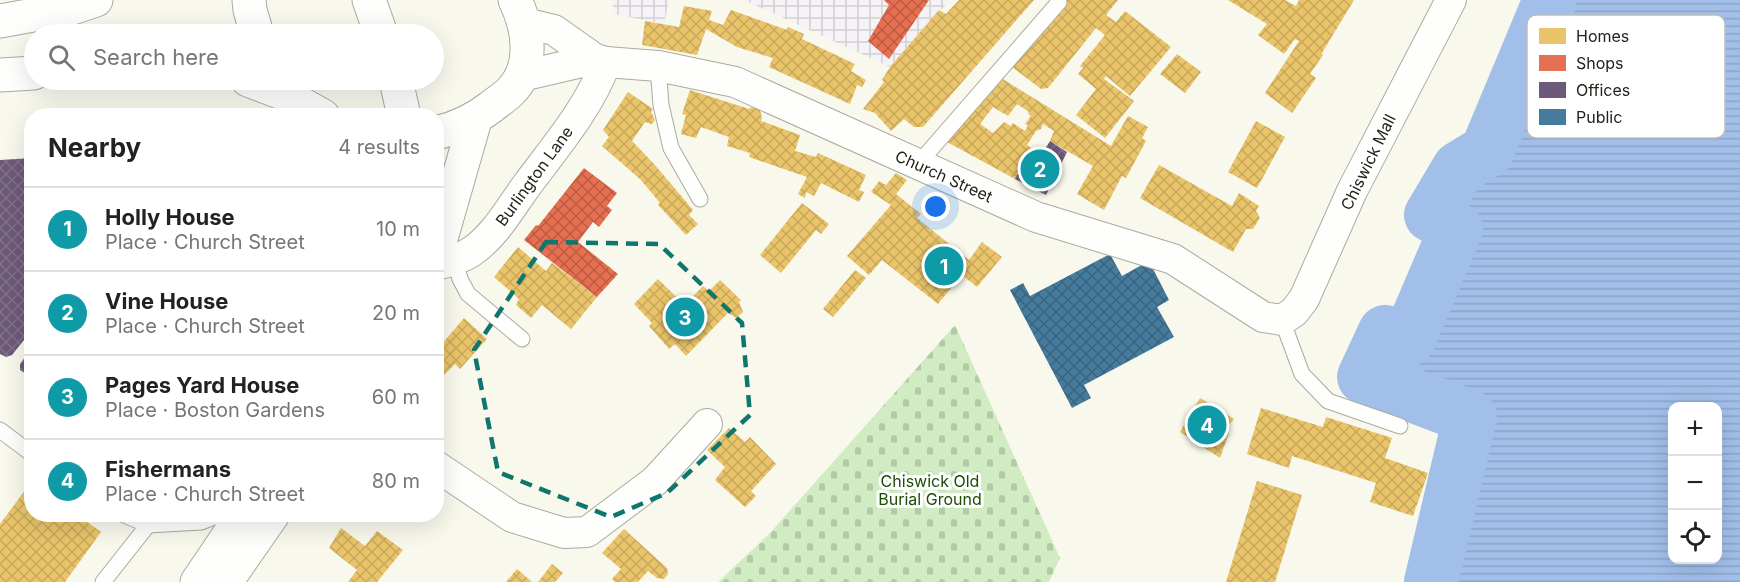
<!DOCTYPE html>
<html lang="en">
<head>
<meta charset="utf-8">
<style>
  :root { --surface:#fff; --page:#f2f2f2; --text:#222; --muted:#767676; --line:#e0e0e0; --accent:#6f6d64 }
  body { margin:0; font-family:Inter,sans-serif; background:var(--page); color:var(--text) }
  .controls { position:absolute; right:18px; bottom:18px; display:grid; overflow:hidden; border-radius:12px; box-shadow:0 6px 24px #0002 }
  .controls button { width:54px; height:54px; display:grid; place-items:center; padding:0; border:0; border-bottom:2px solid var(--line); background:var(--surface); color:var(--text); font:30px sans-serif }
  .you { position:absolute; left:936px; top:207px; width:21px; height:21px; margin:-15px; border:4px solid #fff; border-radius:50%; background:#1a73e8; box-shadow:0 0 0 9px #1a73e833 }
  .badge { display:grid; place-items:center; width:39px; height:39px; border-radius:50%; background:var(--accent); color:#fff; font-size:20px; font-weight:700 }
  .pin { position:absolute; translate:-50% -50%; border:3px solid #fff; box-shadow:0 2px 6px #0006 }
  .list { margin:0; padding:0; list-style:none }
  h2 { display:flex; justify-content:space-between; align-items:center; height:78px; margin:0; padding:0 24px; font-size:26px }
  h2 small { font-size:20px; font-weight:400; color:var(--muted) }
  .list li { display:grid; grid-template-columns:39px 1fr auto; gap:18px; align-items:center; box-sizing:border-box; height:84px; padding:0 24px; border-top:2px solid var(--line) }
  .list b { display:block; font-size:22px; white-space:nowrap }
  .list p { margin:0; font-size:20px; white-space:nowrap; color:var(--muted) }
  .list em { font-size:20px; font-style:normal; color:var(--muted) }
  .icon { flex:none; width:33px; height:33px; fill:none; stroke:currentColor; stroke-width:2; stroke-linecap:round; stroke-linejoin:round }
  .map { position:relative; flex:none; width:1740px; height:582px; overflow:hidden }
  .search { position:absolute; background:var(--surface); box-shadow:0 6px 24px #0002; left:24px; top:24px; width:420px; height:66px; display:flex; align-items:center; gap:15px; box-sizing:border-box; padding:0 21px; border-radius:33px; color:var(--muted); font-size:22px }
  .panel { position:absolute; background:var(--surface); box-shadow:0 6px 24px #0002; left:24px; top:108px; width:420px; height:414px; border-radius:24px }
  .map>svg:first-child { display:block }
  .industrial { fill:url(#industrial-grid) }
  .cemetery { fill:url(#cemetery-stones) }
  .water { fill:url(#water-rules); fill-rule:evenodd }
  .homes { fill:url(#homes-cross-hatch); fill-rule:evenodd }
  .shops { fill:url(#shops-cross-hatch) }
  .offices { fill:url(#offices-cross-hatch) }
  .public { fill:url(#public-cross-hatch) }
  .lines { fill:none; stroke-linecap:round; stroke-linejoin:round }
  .river { stroke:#a2bfea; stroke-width:54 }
  .service-casing { stroke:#aaaaa2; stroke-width:17 }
  .minor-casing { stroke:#aaaaa2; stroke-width:32 }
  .trunk-casing { stroke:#aaaaa2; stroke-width:35 }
  .service { stroke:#fefefc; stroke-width:15 }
  .minor { stroke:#fefefc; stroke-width:30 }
  .trunk { stroke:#fefefc; stroke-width:33 }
  .marked { fill:none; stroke:#0f766e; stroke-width:4.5; stroke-dasharray:12 8; stroke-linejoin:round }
  .labels { text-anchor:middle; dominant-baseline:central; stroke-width:6; stroke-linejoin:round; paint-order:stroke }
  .street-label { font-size:16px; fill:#24221b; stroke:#fff }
  .park-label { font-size:16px; fill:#1e4c05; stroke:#fff }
  .key { fill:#fff; stroke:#bdbdbb; stroke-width:1.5 }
  .key-label { font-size:16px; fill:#24221b }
</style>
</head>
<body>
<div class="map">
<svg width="1740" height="582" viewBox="0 0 1740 582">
  <defs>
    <pattern id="industrial-grid" width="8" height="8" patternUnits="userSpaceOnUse" patternTransform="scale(1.5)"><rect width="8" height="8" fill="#f5f3f5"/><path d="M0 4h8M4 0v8" fill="none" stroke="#d2d0d1"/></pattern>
    <pattern id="cemetery-stones" width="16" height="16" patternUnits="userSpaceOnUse" patternTransform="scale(1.5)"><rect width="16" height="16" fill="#d1ecc2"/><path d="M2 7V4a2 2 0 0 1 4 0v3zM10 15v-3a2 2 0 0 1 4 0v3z" fill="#b3caa6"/></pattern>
    <pattern id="water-rules" width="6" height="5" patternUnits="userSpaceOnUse" patternTransform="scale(1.5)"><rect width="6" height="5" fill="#a2bfea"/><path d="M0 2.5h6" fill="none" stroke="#8ba4c8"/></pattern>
    <pattern id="homes-cross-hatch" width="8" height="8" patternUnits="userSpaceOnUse" patternTransform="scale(1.5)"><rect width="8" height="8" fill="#e9c46a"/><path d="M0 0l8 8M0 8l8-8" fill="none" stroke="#c8a85b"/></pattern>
    <pattern id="shops-cross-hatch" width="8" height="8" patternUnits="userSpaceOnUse" patternTransform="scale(1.5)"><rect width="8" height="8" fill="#e76f51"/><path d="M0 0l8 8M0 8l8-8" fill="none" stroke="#bb5b42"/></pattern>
    <pattern id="offices-cross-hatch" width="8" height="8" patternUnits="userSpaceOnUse" patternTransform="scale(1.5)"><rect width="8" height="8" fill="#6d597a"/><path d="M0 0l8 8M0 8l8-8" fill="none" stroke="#81728a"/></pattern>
    <pattern id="public-cross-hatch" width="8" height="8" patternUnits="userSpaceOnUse" patternTransform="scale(1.5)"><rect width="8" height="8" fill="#457b9d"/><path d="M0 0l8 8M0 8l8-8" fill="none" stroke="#39647f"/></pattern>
  </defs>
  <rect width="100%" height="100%" fill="#f9f8ed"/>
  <g class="industrial">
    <path d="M612,0H669L664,24L614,14Z"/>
    <path d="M744,0H950L890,67Z"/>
  </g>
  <path class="cemetery" d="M955,325L1060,558L1049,582H718L769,534Z"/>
  <path class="water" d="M1550,0H1740V582H1431L1470,417L1364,377L1385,332L1409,338L1456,229L1431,215L1459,168L1487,151ZM1672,406H1718V560H1672Z"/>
  <g class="homes">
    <path d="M959,0H1034L923,127H914L904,119L891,131L875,113L863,109L884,82L882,80L890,67L939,10L946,14Z"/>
    <path d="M1064,0H1118L1106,15L1116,22L1125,11L1171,47L1130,96L1106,76L1104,79L1134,101L1105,138L1076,115L1096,89L1078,74L1083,68L1080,66L1105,35L1096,28L1048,88L1041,89L1012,67Z"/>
    <path d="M1228,0H1285L1296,6L1299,0H1354L1322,53L1323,55L1310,74L1316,78L1292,113L1265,93L1299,41L1295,39L1284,54L1258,35L1267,24Z"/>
    <path d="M684,6L712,11L709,20L723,25L731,10L787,30L788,27L804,34L802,39L855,64L851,71L866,80L862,87L857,85L850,104L769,67L773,58L737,47L706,29L697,55L642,45L645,21L679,27Z"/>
    <path d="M1177,54L1201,72L1185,93L1160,74Z"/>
    <path d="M998,76L1111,146L1128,116L1148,127L1142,138L1146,141L1126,178L1122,176L1104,210L1077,194L1093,166L1050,141L1054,131L1043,124L1041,129L1036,131L1027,145L1034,150L1029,158L1027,157L1015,179L947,142ZM1017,104L1029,112L1028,114L1031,116L1025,124L1028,125L1025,131L1013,123L1011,126L1004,122L993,133L980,124L993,107L1008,116Z"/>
    <path d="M690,90L749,109L751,107L760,110L762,118L761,121L800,135L795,151L816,157L818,153L866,175L859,190L864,192L859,202L821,183L814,196L806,192L805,198L798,194L807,177L749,157L750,153L727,146L729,137L701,127L696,138L681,134L686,115L682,114Z"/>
    <path d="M628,92L653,109L651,112L655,120L652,124L645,122L632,141L655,165L693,210L689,215L698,224L686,235L658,205L660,203L641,180L602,146L609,137L603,130Z"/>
    <path d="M1256,121L1285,137L1257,188L1228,172Z"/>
    <path d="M1159,165L1232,206L1239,193L1259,206L1256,211L1260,218L1253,229H1246L1233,252L1140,198Z"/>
    <path d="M896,173L907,180L896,194L921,214L917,218L969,260L982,242L1002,257L977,287L962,275L938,304L882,260L869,275L847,256L891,205L871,192L879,181L886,185Z"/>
    <path d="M802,203L829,224L821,234L816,230L781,273L760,255Z"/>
    <path d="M518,247L546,271L552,263L597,297L571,329L542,305L531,318L516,305L519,299L494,277Z"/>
    <path d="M855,270L866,278L833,317L823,309Z"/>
    <path d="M658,279L690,310L699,301L693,296L703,286L709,291L720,280L741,300L739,302L743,312L736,318L728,313L686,356L675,344L669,349L649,326L652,323L634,304Z"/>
    <path d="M464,318L487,339L460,369L455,364L436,383V351Z"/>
    <path d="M1200,398L1234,419L1224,431L1229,433L1220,458L1180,432Z"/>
    <path d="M1261,408L1323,427L1326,417L1392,438L1385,458L1428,473L1413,516L1370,502L1376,483L1292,456L1289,468L1247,454Z"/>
    <path d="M729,428L745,442L750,437L776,464L751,491L756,496L745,507L715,480L725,467L707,450Z"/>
    <path d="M32,481V514H76L101,532L65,582H0V524Z"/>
    <path d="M1257,481L1302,495L1275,582H1226Z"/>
    <path d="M341,528L365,546L377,531L403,550L377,582H348L357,570L329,548Z"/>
    <path d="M624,529L667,568L668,574L664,579L657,578L648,571L638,582H615L612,579L621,569L602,553Z"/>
    <path d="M552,564L563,573L555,582H538Z"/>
    <path d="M517,569L532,582H506Z"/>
  </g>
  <g class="shops">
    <path d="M884,0H929L889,59L868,41L889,5Z"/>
    <path d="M584,168L617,193L607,206L612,210L599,227L593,222L578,242L618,274L597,297L524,240L536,225L538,226Z"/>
  </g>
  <g class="offices">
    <path d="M1050,141L1067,152L1046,195L1015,179L1027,157L1029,158L1034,150L1042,154Z"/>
    <path d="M32,158V330L12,355L6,357L0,354V160Z"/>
    <path d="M32,347V372L26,374L20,370V364Z"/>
  </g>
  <path class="public" d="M1110,254L1122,276L1149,261L1169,300L1157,307L1174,337L1084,385L1091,398L1072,408L1010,290L1023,283L1030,296Z"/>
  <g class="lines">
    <path class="river" d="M1431,582L1470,417L1364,377L1385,332L1409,339L1456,229L1431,215L1459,168L1487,151L1550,0"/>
    <g class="service-casing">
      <g id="service">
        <path d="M658,66L661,105L671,148L700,199"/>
        <path d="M918,164L1059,2"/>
        <path d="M455,260L460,279L468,294L522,339"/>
        <path d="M1282,320L1302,374L1328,401L1400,426"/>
        <path d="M0,430L32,454"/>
        <path d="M122,514L148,525L201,522L222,514"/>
        <path d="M103,582L148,525"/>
      </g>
    </g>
    <g class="minor-casing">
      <g id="minor">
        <path d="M525,23L554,30L595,59L606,62L658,66L735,82L1036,217L1173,259L1263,317L1282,320L1294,312L1304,299L1352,191L1451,0"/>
        <path d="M522,76L595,59"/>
        <path d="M436,265C449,262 460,259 471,252C495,236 510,208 527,185C556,146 589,108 606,62"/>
        <path d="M436,466L512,517L564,533L587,532L655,481L707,424"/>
      </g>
    </g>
    <g class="trunk-casing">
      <g id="trunk">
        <path d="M249,0L250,10L257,34"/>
        <path d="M369,0L381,34"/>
        <path d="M0,21L72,8L96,0"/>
        <path d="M0,75L34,73"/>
        <path d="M248,80L282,93L323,116"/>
        <path d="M396,80L404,116"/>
        <path d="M436,133C458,128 474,120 491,107C497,102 504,98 510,92C535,67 529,29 515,0"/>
        <path d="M436,256L475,120"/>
        <path d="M197,582L243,514"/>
        <path d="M226,582L273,514"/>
      </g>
    </g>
    <use href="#service" class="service"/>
    <use href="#minor" class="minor"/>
    <use href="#trunk" class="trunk"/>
  </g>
  <path class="marked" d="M546,242L659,244L742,323L750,415L667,493L611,517L498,472L474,350Z"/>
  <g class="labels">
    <g class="street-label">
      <text transform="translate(1368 162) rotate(-64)">Chiswick Mall</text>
      <text transform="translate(534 176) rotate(-54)">Burlington Lane</text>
      <text transform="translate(944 176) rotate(24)">Church Street</text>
    </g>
    <g class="park-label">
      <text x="930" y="481">Chiswick Old<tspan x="930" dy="18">Burial Ground</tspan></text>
    </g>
  </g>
  <rect x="1527" y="15" width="198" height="123" rx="9" class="key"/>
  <rect x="1539" y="28" width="27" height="16" fill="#e9c46a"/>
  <rect x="1539" y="55" width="27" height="16" fill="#e76f51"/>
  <rect x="1539" y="82" width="27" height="16" fill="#6d597a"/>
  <rect x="1539" y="109" width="27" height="16" fill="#457b9d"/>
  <g class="key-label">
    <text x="1576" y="42">Homes</text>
    <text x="1576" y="69">Shops</text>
    <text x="1576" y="96">Offices</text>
    <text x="1576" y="123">Public</text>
  </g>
</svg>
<div class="controls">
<button>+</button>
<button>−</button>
<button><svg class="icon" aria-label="locate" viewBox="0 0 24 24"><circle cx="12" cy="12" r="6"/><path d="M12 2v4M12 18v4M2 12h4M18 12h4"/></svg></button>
</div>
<div class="you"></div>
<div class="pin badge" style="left:944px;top:266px;background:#0f9aa8">1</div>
<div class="pin badge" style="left:1040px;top:169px;background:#0f9aa8">2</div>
<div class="pin badge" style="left:685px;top:317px;background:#0f9aa8">3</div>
<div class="pin badge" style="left:1207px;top:425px;background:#0f9aa8">4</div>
<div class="search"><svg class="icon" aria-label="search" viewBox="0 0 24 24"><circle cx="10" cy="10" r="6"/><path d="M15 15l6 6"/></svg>Search here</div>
<section class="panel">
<h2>Nearby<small>4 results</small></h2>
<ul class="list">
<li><span class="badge" style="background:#0f9aa8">1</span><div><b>Holly House</b><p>Place · Church Street</p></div><em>10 m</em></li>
<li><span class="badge" style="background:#0f9aa8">2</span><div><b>Vine House</b><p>Place · Church Street</p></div><em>20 m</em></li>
<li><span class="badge" style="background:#0f9aa8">3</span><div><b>Pages Yard House</b><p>Place · Boston Gardens</p></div><em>60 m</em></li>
<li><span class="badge" style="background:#0f9aa8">4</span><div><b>Fishermans</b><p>Place · Church Street</p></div><em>80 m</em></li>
</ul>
</section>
</div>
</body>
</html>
